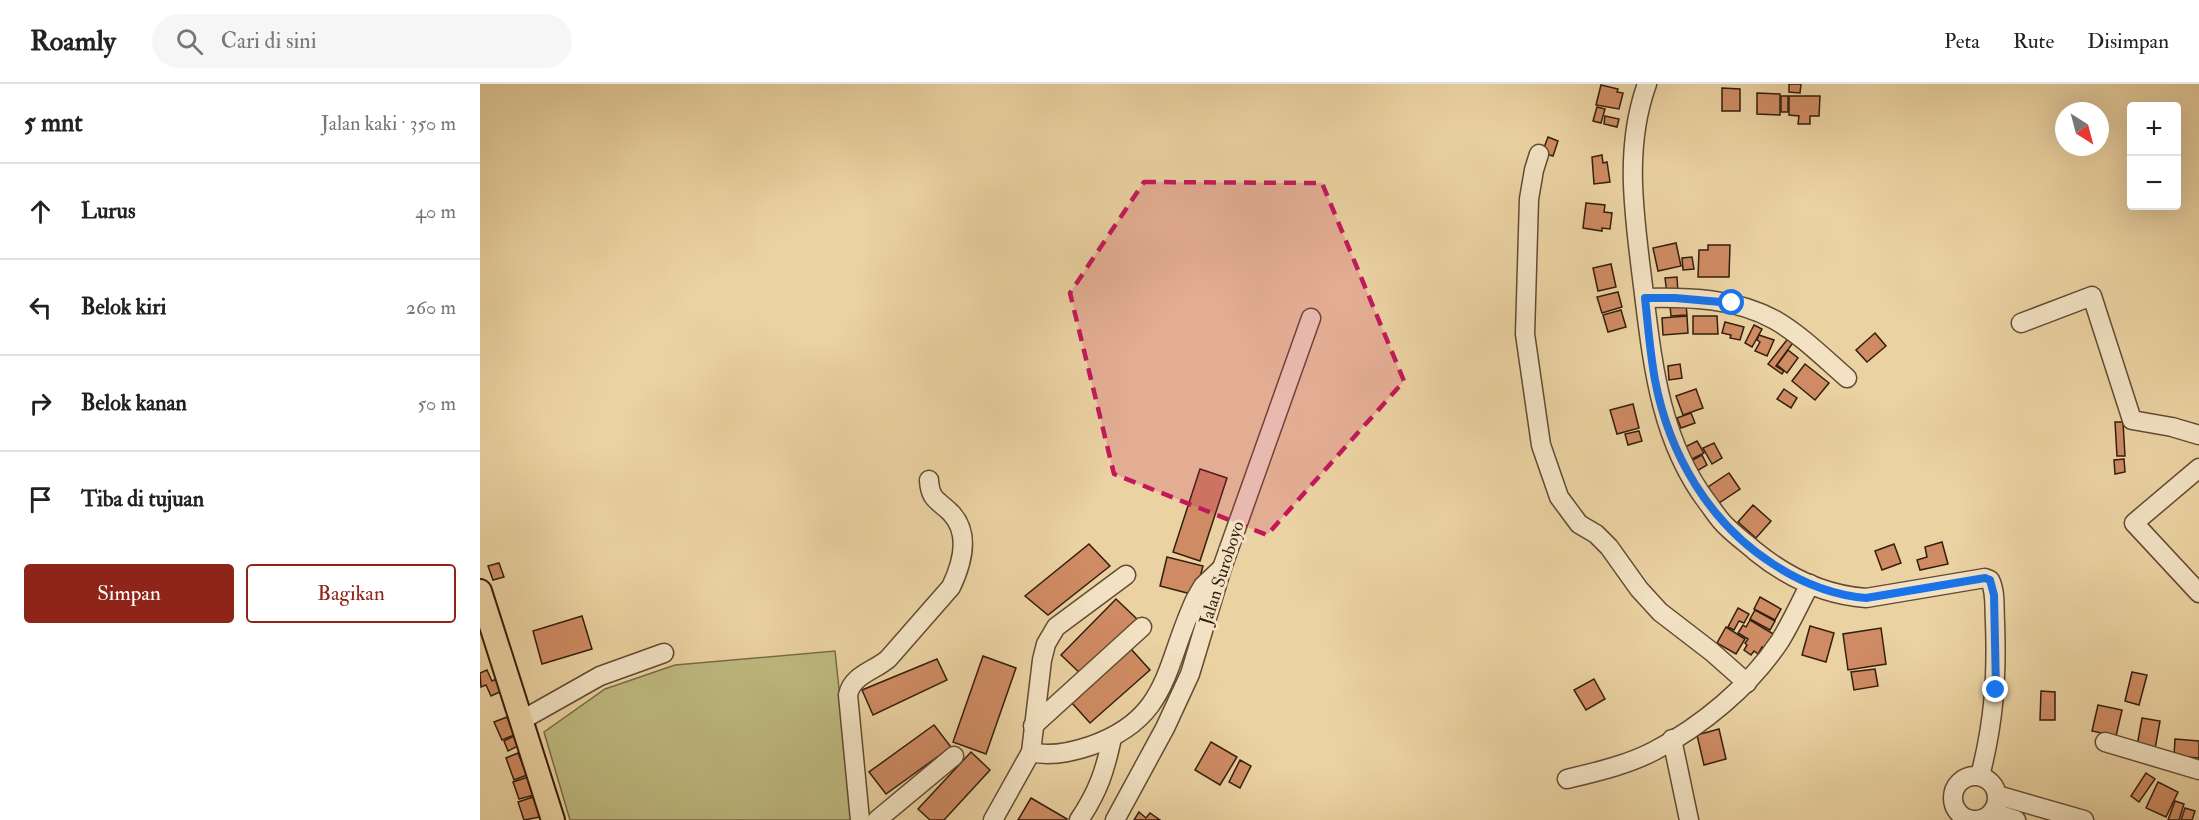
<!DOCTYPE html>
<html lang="id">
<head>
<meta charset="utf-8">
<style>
  :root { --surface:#fff; --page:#f6f6f6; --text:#222; --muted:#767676; --line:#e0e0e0; --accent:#8f2418 }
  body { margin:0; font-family:"IM FELL Double Pica",serif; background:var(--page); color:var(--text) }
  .controls { position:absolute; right:18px; top:18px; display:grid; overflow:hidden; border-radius:6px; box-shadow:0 6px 24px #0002 }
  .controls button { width:54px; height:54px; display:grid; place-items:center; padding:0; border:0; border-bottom:2px solid var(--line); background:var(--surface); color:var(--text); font:30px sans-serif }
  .compass { position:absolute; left:1575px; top:18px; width:54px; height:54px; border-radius:50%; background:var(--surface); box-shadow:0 6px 24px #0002; rotate:144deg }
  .stop { position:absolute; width:18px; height:18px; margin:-14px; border:4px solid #1a73e8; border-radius:50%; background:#fff }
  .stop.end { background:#1a73e8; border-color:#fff; box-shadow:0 2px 6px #0008 }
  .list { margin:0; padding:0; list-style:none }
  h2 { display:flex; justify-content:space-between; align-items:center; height:78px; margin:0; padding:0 24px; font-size:26px }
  h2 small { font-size:20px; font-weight:400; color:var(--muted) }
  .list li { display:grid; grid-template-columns:39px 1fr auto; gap:18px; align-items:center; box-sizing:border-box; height:96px; padding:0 24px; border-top:2px solid var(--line) }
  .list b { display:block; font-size:22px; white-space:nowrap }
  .list em { font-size:20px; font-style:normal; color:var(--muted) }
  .actions { display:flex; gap:12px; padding:18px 24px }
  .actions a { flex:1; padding:14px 0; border:2px solid var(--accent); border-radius:6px; text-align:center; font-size:21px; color:var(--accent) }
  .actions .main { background:var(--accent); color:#fff }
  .icon { flex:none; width:33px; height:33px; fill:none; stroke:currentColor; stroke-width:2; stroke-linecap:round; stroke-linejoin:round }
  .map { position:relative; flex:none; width:1719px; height:736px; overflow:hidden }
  header { display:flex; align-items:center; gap:36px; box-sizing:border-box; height:84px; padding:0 30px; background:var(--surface); border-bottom:2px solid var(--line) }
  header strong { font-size:28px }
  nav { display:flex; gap:33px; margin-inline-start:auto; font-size:21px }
  .search { width:420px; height:54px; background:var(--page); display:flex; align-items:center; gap:15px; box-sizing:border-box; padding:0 21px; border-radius:33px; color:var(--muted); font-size:22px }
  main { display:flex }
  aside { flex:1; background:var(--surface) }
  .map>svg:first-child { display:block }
  .green { fill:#beba80; stroke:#796c46; stroke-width:1.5 }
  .building { fill:#cf8b63; stroke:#341e0d; stroke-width:1.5 }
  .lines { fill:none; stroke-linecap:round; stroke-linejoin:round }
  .minor-casing { stroke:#624b32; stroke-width:21 }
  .major-casing { stroke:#341e0d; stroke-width:26 }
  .minor { stroke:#f2e2c3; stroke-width:18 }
  .major { stroke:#ebd2a2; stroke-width:22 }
  .route { stroke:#1a73e8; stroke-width:8 }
  .marked { fill:#c2185b; fill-opacity:0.2; stroke:#c2185b; stroke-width:4.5; stroke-dasharray:12 8; stroke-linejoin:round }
  .labels { text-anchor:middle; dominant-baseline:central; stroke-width:6; stroke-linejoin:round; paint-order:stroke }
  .street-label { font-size:18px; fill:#341e0d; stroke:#f2e2c3 }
</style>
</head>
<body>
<header>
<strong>Roamly</strong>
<div class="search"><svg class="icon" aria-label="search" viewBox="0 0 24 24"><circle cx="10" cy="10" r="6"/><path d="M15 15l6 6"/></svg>Cari di sini</div>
<nav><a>Peta</a><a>Rute</a><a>Disimpan</a></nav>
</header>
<main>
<aside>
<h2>5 mnt<small>Jalan kaki · 350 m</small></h2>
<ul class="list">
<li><svg class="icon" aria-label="ahead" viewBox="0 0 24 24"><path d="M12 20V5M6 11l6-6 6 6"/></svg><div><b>Lurus</b></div><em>40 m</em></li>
<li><svg class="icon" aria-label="left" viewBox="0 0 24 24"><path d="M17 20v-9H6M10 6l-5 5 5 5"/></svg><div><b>Belok kiri</b></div><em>260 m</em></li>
<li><svg class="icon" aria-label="right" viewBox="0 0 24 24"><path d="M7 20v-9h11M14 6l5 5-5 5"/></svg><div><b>Belok kanan</b></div><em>50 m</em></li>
<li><svg class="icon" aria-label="arrive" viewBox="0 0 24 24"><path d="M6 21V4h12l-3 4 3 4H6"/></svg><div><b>Tiba di tujuan</b></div></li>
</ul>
<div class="actions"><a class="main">Simpan</a><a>Bagikan</a></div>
</aside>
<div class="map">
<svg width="1719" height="736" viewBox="0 0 1719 736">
  <rect width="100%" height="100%" fill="#ebd2a2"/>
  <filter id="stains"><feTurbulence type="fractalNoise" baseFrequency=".00333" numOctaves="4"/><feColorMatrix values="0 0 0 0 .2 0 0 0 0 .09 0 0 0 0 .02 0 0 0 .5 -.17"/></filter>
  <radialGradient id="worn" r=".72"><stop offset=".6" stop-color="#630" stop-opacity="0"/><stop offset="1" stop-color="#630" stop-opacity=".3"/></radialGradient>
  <path class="green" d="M355,567L373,736H90L64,648L125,605L195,581Z"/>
  <g class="building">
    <path d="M1309,0H1321L1320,9L1309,8Z"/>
    <path d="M1121,1L1138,5L1137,8L1143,9L1139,25L1116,21Z"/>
    <path d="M1242,4L1260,5V27H1242Z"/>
    <path d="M1277,9L1300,10V31L1277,30Z"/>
    <rect x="1301" y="12" width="7" height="16"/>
    <path d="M1309,12H1340L1339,32H1330V40H1318L1319,32L1309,31Z"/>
    <path d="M1117,23L1125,25L1121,39L1113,37Z"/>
    <path d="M1125,32L1139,35L1137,43L1124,40Z"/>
    <path d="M1068,53L1078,57L1073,72L1062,69Z"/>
    <path d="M1122,71L1123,79L1127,78L1130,98L1114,100L1112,73Z"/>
    <path d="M1106,119L1125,121L1124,128L1132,129L1130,145L1122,144V147L1103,144Z"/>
    <path d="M1196,159L1201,182L1178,187L1173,164Z"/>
    <path d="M1228,161H1250L1249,193H1218L1219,166H1228Z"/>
    <path d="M1212,173L1214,185L1203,186L1202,174Z"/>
    <path d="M1131,180L1136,203L1118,207L1113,184Z"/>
    <path d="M1197,193L1198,209L1187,210L1185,194Z"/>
    <path d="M1138,208L1142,223L1122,229L1117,213Z"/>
    <path d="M1206,221L1207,231L1191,232L1190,222Z"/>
    <path d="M1141,226L1146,243L1128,248L1123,231Z"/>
    <path d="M1207,232L1208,249L1183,251L1182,234Z"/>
    <path d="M1213,232H1237L1238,250H1213Z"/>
    <path d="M1245,238L1264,243L1260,256L1250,254L1251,251L1242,249Z"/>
    <path d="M1274,241L1282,245L1272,263L1265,259Z"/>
    <path d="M1395,249L1406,262L1387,278L1376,266Z"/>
    <path d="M1279,251L1294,256L1287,272L1275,267L1280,258L1277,256Z"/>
    <path d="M1310,252L1315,256L1296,282L1304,287L1302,290L1288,280Z"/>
    <path d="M1308,266L1318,274L1307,289L1297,281Z"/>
    <path d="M1200,280L1202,294L1189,296L1188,282Z"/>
    <path d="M1325,280L1349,299L1335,316L1312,297Z"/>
    <path d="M1216,305L1223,324L1203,331L1196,312Z"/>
    <path d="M1304,305L1317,314L1311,324L1297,315Z"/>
    <path d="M1153,320L1159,344L1137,350L1130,326Z"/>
    <path d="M1211,329L1215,339L1201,344L1197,334Z"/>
    <path d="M1635,338H1643L1645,372H1637Z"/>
    <path d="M1159,347L1162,357L1148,361L1145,350Z"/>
    <path d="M1217,357L1224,369L1212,375L1205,363Z"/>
    <path d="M1234,359L1242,374L1232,380L1223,364Z"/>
    <path d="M1222,371L1227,381L1217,387L1211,377Z"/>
    <path d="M1644,375L1645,388L1635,390L1634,376Z"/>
    <path d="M720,385L747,394L720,477L693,468Z"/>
    <path d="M1249,389L1260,405L1239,419L1228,403Z"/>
    <path d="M1273,421L1291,437L1276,454L1258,438Z"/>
    <path d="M1462,458L1468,480L1440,486L1437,476L1447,473L1445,463Z"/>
    <path d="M609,460L630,482L568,531L545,512Z"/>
    <path d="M1414,460L1421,479L1402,486L1395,467Z"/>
    <path d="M687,473L723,482L715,511L680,502Z"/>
    <path d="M19,479L24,493L13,496L8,482Z"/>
    <path d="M1280,513L1301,525L1295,536L1274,525Z"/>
    <path d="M636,515L657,535L602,591L581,571Z"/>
    <path d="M1258,524L1269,530L1264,539L1259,537L1254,546L1248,543Z"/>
    <path d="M1275,526L1295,537L1290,546L1270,535Z"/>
    <path d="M102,532L112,565L62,580L53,547Z"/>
    <path d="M1270,536L1295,551L1286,565L1282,563L1278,570L1274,567L1271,571L1264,566L1267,561L1265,559L1268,555L1258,549L1263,541L1266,543Z"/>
    <path d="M1330,542L1354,549L1346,578L1322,571Z"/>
    <path d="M1246,543L1265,555L1256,570L1237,559Z"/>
    <path d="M1401,544L1406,580L1368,586L1363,550Z"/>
    <path d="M651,565L670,586L610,639L592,619Z"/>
    <path d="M503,572L536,584L506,670L473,658Z"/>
    <path d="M457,575L467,596L393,631L382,606Z"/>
    <path d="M1395,585L1398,602L1374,606L1371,588Z"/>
    <path d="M7,586L12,597L19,594L24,606L11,612L6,601L1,603L0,589Z"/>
    <path d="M1652,588L1667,591L1659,621L1645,617Z"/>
    <path d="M1114,595L1125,615L1106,626L1094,606Z"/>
    <path d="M1561,607L1575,608V636H1560Z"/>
    <path d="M1618,621L1642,626L1636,652L1612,647Z"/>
    <path d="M27,633L34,651L22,656L14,638Z"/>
    <path d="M1662,634L1680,637L1675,665L1657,662Z"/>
    <path d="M454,641L471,663L406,710L389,688Z"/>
    <path d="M1239,645L1246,675L1224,681L1217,651Z"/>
    <path d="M34,652L38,662L28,667L24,657Z"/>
    <path d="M1695,655L1719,657V674L1694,672Z"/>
    <path d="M731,658L757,673L740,701L715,686Z"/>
    <path d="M491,668L510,686L464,736H450L438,725Z"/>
    <path d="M38,669L47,691L34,696L26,674Z"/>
    <path d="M760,676L771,682L760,704L749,698Z"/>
    <path d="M1666,689L1675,695L1659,718L1651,712Z"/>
    <path d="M48,693L54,711L39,715L33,698Z"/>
    <path d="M1678,698L1698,708L1686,733L1666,724Z"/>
    <path d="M53,713L60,733L44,736L38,718Z"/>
    <path d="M551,714L587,735L586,736H538Z"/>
    <path d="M1695,717L1704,720L1699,736H1688Z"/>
    <path d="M1705,724L1715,727L1712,736H1701Z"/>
    <path d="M659,728L666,734L670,729L680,736H654Z"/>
  </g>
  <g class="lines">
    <g class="minor-casing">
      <g id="minor">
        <path d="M1167,0C1144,63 1154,129 1162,194C1172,273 1178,353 1227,418C1234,427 1239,436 1247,443C1256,452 1266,459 1275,467C1307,493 1345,511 1386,514L1505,494L1510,496C1516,508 1514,524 1515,538C1517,593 1514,638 1500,692"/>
        <path d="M1059,70L1054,86L1049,115L1045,250L1061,361L1079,413L1099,440L1116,450L1129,463L1159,505L1180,528L1232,568L1267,599"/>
        <path d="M1165,214C1209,213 1255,214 1295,236C1321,251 1344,274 1367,294"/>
        <path d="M1541,239L1612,212L1652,336L1692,343L1719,351"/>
        <path d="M1719,384L1654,439L1719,509"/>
        <path d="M42,636L120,592L184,569"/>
        <path d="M553,642L662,543"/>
        <path d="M1192,655L1209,736"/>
        <path d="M1625,658L1719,686"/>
        <path d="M551,668C569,673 592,668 610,662C691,634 684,581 716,514L723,502L741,485"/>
        <circle cx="1495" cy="714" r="22"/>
        <path d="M1087,695C1116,688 1147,681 1174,667C1222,642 1270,602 1300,557C1311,539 1320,519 1330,500"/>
        <path d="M1517,711L1604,736"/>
        <path d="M1512,728L1536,736"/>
        <path d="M380,736L368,611C372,591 394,587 408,575L471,503C482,480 491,450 471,429C458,416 450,416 449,396"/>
        <path d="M397,736L474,672"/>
        <path d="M513,736L551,668L562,576L566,560L576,543L646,491"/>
        <path d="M599,736C618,708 625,687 632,654"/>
        <path d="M635,736L685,644L710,590L742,484L831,234"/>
      </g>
    </g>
    <g class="major-casing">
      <path id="major" d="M0,507L73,736"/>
    </g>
    <use href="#minor" class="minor"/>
    <use href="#major" class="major"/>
  </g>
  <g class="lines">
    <path class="route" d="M1252,219L1195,214H1165C1168,241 1170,269 1175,296C1189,370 1229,439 1293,480C1322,499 1352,511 1386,514L1505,494L1510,496L1514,511L1516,606"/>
  </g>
  <path class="marked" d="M664,98L842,99L924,297L787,451L634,390L590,209Z"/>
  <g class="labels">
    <g class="street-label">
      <text transform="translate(742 489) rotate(-72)">Jalan Suroboyo</text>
    </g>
  </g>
  <rect width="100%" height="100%" filter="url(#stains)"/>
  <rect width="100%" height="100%" fill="url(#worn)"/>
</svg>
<div class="controls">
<button>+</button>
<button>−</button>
</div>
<svg class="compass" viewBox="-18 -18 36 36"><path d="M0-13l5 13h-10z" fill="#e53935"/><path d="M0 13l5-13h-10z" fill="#767676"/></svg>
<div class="stop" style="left:1252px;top:219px"></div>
<div class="stop end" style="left:1516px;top:606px"></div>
</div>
</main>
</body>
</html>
